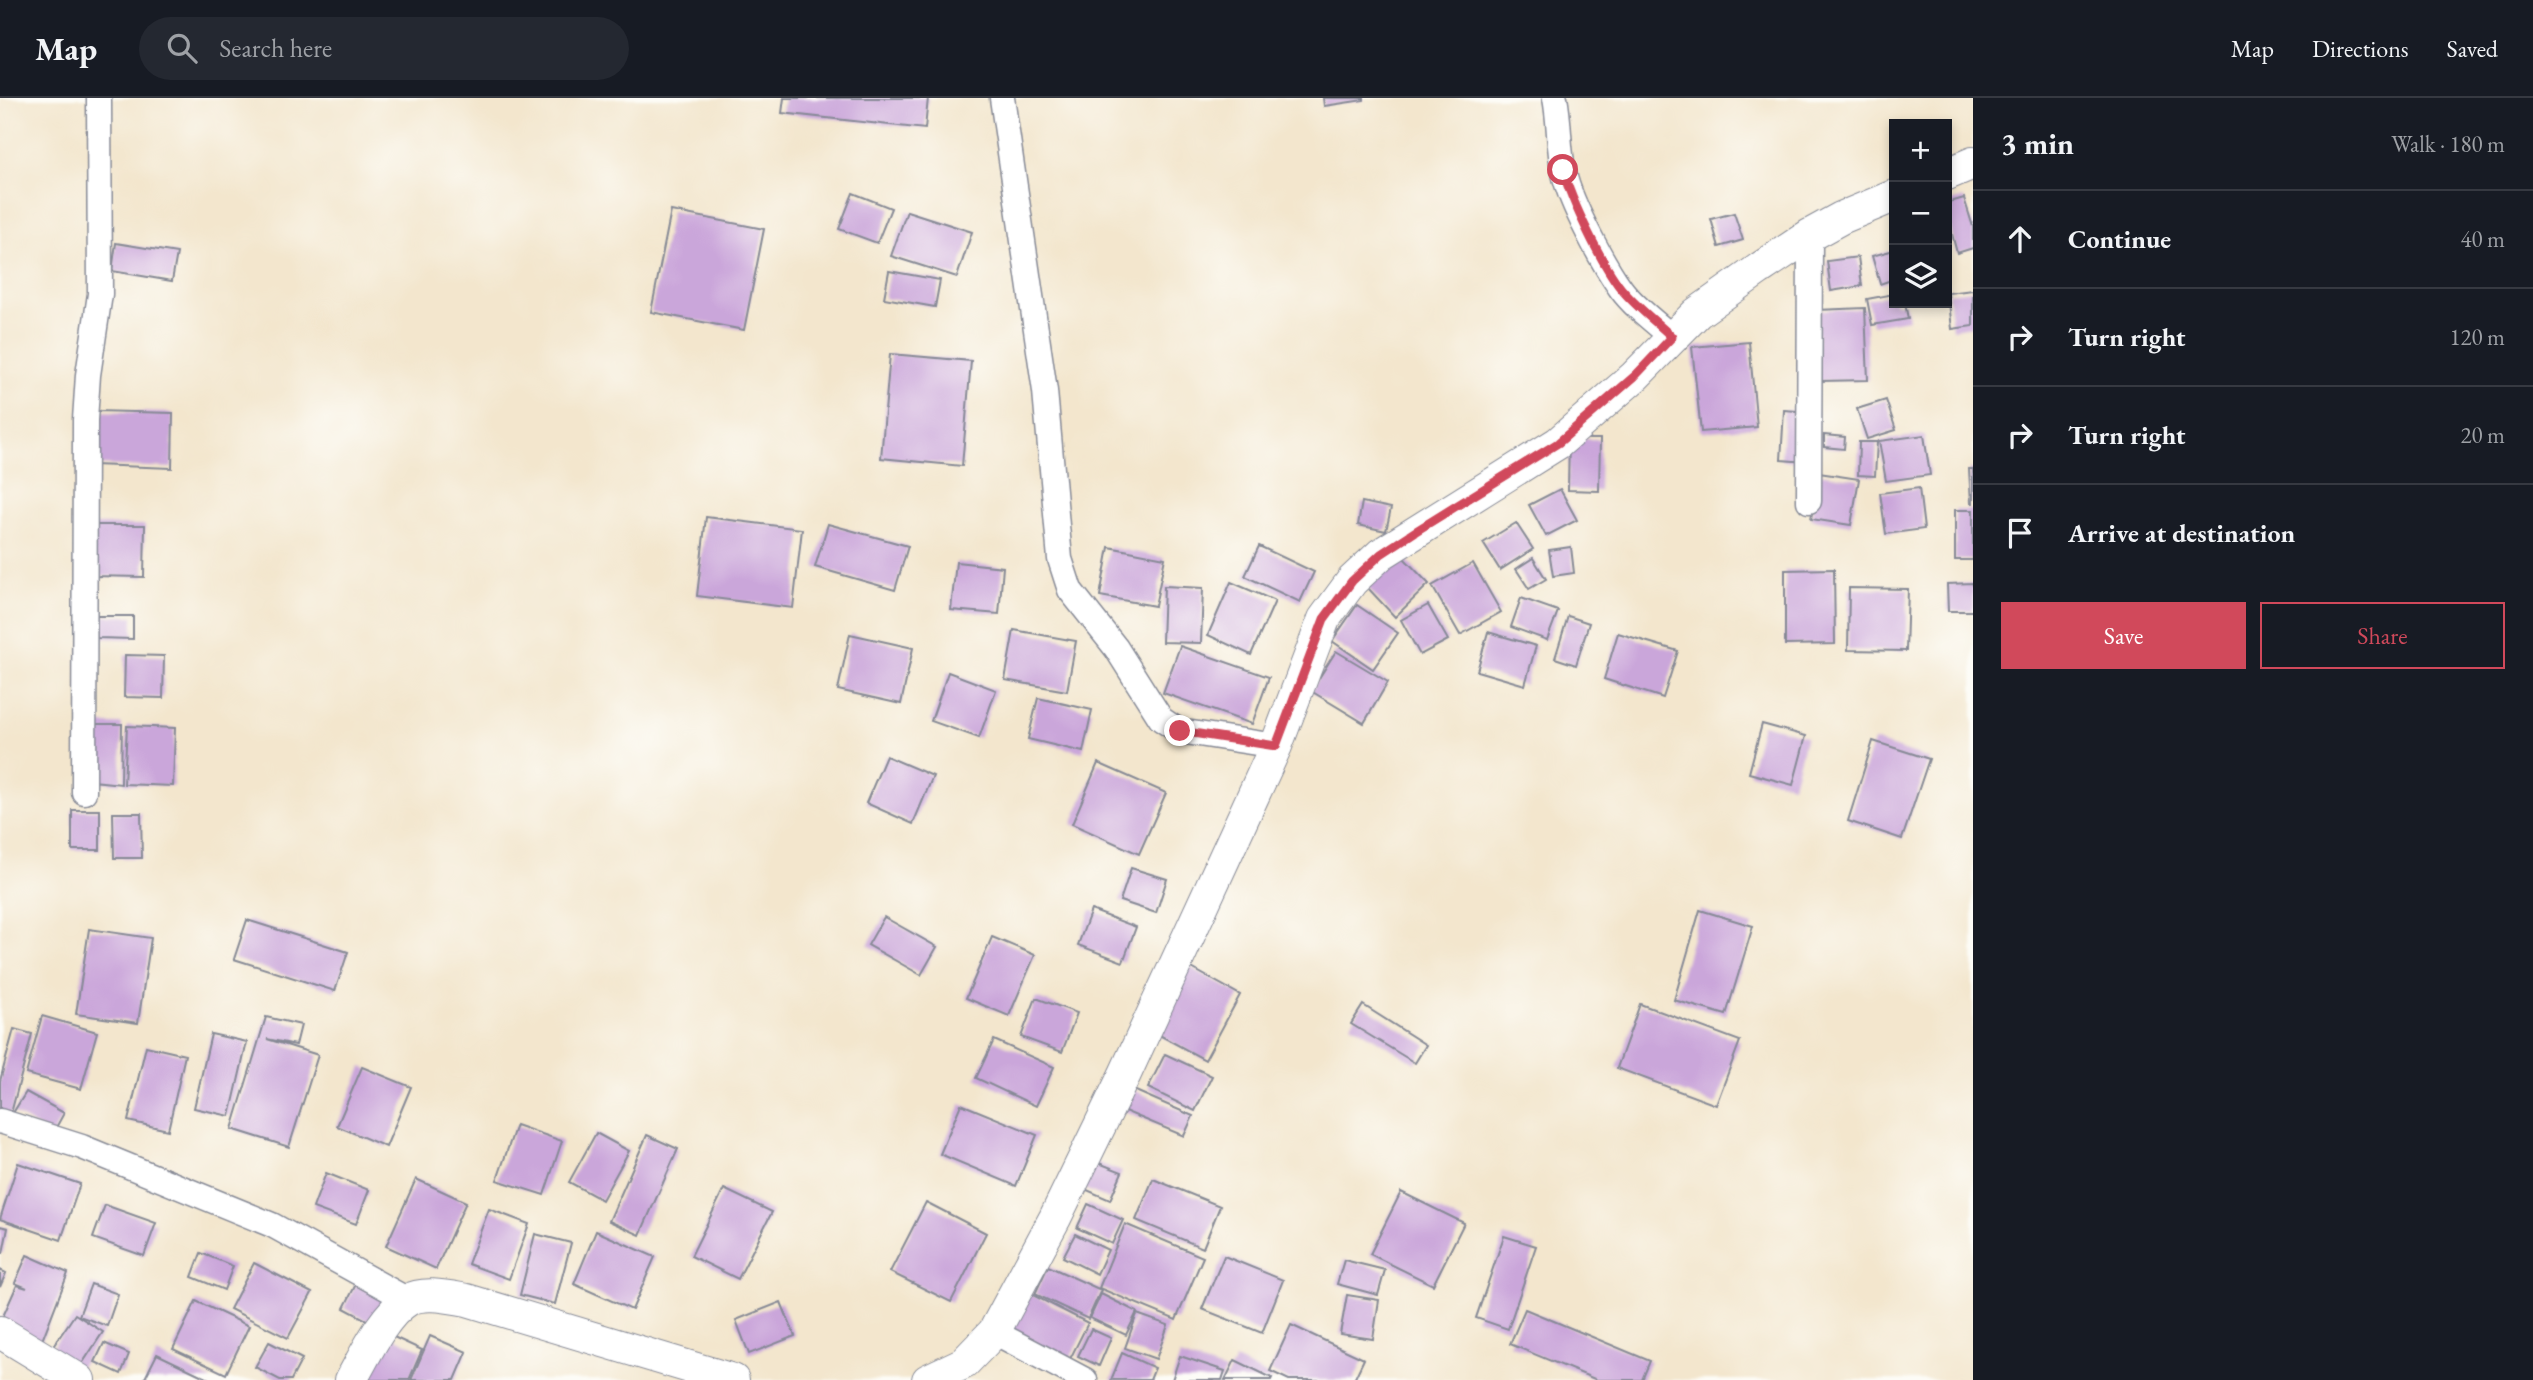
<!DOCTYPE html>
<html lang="en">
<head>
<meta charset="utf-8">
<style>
  :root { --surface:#171b24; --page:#242831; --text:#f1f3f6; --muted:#9ea1a6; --line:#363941; --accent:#d1495b }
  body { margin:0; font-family:"EB Garamond",serif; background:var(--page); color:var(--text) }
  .controls { position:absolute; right:21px; top:21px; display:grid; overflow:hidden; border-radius:0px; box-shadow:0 4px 10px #0003 }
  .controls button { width:63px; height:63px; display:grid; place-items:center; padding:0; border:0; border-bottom:2px solid var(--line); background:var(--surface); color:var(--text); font:35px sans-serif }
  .stop { position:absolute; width:21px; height:21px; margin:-16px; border:5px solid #d1495b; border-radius:50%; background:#fff }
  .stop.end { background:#d1495b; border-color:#fff; box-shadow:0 2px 7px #0008 }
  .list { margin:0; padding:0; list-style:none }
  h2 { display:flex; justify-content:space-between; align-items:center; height:91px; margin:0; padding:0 28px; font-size:30px }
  h2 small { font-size:23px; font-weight:400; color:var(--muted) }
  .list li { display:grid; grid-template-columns:46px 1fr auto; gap:21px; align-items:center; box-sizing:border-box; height:98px; padding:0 28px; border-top:2px solid var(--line) }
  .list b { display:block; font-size:26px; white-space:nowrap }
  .list em { font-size:23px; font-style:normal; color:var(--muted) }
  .actions { display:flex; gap:14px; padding:21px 28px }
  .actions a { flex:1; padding:16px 0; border:2px solid var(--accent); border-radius:0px; text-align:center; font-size:24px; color:var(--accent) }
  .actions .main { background:var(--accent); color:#fff }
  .icon { flex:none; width:38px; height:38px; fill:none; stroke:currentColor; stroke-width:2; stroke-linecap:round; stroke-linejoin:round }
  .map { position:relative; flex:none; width:1973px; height:1282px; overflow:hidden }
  header { display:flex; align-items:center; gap:42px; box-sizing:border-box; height:98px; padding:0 35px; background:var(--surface); border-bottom:2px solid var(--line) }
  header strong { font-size:33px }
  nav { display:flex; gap:38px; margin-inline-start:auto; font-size:24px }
  .search { width:490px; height:63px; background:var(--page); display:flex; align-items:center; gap:18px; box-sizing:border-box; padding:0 24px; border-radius:38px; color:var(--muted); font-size:26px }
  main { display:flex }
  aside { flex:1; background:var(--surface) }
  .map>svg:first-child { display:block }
  .building { fill:#caa6da }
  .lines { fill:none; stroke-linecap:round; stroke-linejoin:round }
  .minor-casing { stroke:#878a96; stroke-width:27 }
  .tertiary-casing { stroke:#878a96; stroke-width:34 }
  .minor { stroke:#fff; stroke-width:24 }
  .tertiary { stroke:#fff; stroke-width:32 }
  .route { stroke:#d1495b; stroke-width:9 }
</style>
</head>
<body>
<header>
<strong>Map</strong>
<div class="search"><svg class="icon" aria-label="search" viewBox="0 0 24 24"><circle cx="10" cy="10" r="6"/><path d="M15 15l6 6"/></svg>Search here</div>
<nav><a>Map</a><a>Directions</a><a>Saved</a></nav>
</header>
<main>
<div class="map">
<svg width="1973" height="1282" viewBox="0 0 1973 1282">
  <rect width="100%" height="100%" fill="#fdfcf7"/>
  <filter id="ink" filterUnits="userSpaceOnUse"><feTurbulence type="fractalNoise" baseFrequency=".0143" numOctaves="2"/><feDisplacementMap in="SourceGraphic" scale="14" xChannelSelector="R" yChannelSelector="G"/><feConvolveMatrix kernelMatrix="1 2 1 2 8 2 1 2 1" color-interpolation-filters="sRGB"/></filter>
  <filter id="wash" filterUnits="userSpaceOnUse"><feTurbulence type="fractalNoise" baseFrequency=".00686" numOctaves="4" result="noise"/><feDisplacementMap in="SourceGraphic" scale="28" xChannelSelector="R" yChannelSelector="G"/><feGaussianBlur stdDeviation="1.57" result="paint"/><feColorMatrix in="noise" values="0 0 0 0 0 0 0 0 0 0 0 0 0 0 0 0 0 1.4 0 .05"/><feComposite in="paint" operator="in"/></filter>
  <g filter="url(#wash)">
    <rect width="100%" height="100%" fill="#f3e6cd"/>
    <g id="blocks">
      <g class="building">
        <path d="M784,0H928L925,31L782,15Z"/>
        <path d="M1323,0H1364V2L1324,8Z"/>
        <path d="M853,95L891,110L877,145L839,131Z"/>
        <path d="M1964,100L1973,129V150L1957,155L1947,117V105Z"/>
        <path d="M671,113L764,131L744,232L651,214Z"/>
        <path d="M907,113L972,134L957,179L891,158Z"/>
        <path d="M1734,115L1743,142L1719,149L1711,121Z"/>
        <path d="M116,145L177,155L172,183L112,173Z"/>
        <path d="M1894,152V181L1880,186L1872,158Z"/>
        <path d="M1858,159L1862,188L1831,193L1827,163Z"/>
        <path d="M889,173L940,182L935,209L884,200Z"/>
        <path d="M1973,192V228L1952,231L1948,195Z"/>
        <path d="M1894,196V205H1905L1908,221L1872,227L1867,201Z"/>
        <path d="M1865,210L1868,282L1819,283L1817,212Z"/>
        <path d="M1749,244L1757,329L1701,334L1692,249Z"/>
        <path d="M890,256L971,263L962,368L881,360Z"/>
        <path d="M1886,302L1896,332L1867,341L1857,311Z"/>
        <path d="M1784,312L1810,314L1807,364L1781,362Z"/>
        <path d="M95,313L173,315L172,370L93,367Z"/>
        <path d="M1824,337L1845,339L1844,351L1824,349Z"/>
        <path d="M1924,337L1930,377L1886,383L1879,343Z"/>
        <path d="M1569,341H1600L1599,393L1568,392Z"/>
        <path d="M1859,344H1877L1875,378L1858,377Z"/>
        <path d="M1969,371H1973V405H1971Z"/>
        <path d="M1819,375L1859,381L1851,427L1811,421Z"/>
        <path d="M1919,390L1924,431L1886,436L1880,395Z"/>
        <path d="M1560,391L1577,422L1546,438L1529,407Z"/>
        <path d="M1362,404L1391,410L1386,433L1358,427Z"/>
        <rect x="1955" y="412" width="18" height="50"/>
        <path d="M706,419L802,431L793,510L697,498Z"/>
        <path d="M1516,425L1533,451L1500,472L1483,445Z"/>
        <path d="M828,426L908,448L895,492L815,469Z"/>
        <path d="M91,427H145L144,479L91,478Z"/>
        <path d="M1259,448L1314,474L1300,504L1245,478Z"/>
        <path d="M1109,449L1165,460L1155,508L1100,498Z"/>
        <path d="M1571,449L1574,475L1553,478L1549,452Z"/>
        <path d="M1401,457L1429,486L1395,519L1367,489Z"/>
        <path d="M1533,460L1546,481L1529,491L1516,471Z"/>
        <path d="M956,464L1003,469L999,516L951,512Z"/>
        <path d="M1473,465L1501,514L1460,537L1432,488Z"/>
        <path d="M1834,471L1835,546L1785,547V472Z"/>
        <path d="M1231,484L1275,503L1251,557L1208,537Z"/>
        <path d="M1973,485V513H1948L1947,486Z"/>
        <path d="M1164,488L1203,490L1201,545L1162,544Z"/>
        <path d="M1849,490L1908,491L1906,553L1848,552Z"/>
        <path d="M1521,500L1558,513L1547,542L1511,529Z"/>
        <path d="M1357,507L1398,535L1373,571L1332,543Z"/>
        <path d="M1428,507L1448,542L1420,557L1401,522Z"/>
        <path d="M97,518H133V541L97,540Z"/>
        <path d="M1568,518L1589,525L1576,567L1555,560Z"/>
        <path d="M1014,532L1076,543L1067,593L1005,582Z"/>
        <path d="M1488,534L1536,548L1525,587L1477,573Z"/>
        <path d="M1618,535L1678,553L1663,600L1604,581Z"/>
        <path d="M850,536L913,550L901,606L838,592Z"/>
        <path d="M1180,548L1269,579L1252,626L1163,595Z"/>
        <path d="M1336,553L1388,584L1364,625L1311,593Z"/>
        <path d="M125,557L164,558L163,600L124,599Z"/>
        <path d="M948,574L996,592L979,640L931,623Z"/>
        <path d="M1038,600L1092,612L1083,654L1028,641Z"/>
        <path d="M94,626H122L121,686L93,683Z"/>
        <path d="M1762,626L1806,638L1793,687L1749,675Z"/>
        <path d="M127,628L175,630L173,688L124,686Z"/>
        <path d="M1873,643L1929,661L1902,741L1848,723Z"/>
        <path d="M886,658L933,678L913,726L866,705Z"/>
        <path d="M1098,665L1166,695L1139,756L1072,726Z"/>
        <rect x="72" y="712" width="28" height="40"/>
        <path d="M113,715H141L142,760H114Z"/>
        <path d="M1131,770L1167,781L1156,815L1120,803Z"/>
        <path d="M1091,812L1136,829L1123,864L1078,847Z"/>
        <path d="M1700,812L1753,828L1726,917L1674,902Z"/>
        <path d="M884,819L937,849L921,877L868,847Z"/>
        <path d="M247,822L348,854L335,893L234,861Z"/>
        <path d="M89,831L151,840L138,925L76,916Z"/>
        <path d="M992,839L1035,857L1009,918L966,900Z"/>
        <path d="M1188,868L1240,897L1205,962L1152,933Z"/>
        <path d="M1036,900L1077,915L1062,954L1021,939Z"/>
        <path d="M1640,906L1740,943L1716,1007L1617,970Z"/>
        <path d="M1363,907L1426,947L1415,965L1351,926Z"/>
        <path d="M42,918L97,934L81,991L26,976Z"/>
        <path d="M266,919L301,927L296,947L267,941L318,957L289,1049L232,1031Z"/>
        <path d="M14,931L32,936L10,1019L0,1017V983Z"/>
        <path d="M211,936L247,944L230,1018L194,1010Z"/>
        <path d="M994,942L1054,969L1036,1008L976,980Z"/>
        <path d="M146,948L185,957L168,1032L128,1023Z"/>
        <path d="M1165,956L1212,978L1195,1013L1148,990Z"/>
        <path d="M362,969L411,989L386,1049L337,1028Z"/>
        <path d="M1131,991L1193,1018L1184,1038L1122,1012Z"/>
        <path d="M26,994L64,1015L52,1037L13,1015Z"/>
        <path d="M961,1006L1037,1037L1016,1088L940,1056Z"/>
        <path d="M516,1027L562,1043L544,1097L497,1082Z"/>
        <path d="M596,1035L629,1053L602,1102L569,1084Z"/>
        <path d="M647,1037L678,1051L640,1137L609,1123Z"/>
        <path d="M1091,1062L1122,1074L1110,1102L1080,1089Z"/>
        <path d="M18,1065L80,1086L61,1142L0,1121Z"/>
        <path d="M326,1075L369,1092L356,1126L313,1110Z"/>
        <path d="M416,1081L466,1104L436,1171L386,1148Z"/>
        <path d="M1153,1081L1220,1108L1203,1150L1136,1122Z"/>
        <path d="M724,1091L772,1114L738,1181L691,1158Z"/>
        <path d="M1401,1094L1464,1125L1433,1187L1370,1156Z"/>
        <path d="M926,1104L986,1135L951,1204L890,1174Z"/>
        <path d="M1088,1106L1123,1122L1112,1146L1077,1130Z"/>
        <path d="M105,1107L156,1125L144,1158L93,1140Z"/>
        <path d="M489,1111L529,1126L509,1181L468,1166Z"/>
        <path d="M1125,1126L1203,1159L1176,1222L1099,1190Z"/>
        <path d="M0,1128L8,1130L3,1155H0Z"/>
        <path d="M596,1133L655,1159L632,1212L574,1186Z"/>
        <path d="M535,1136L571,1145L555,1206L520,1197Z"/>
        <path d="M1075,1136L1108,1152L1097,1176L1063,1159Z"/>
        <path d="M1504,1138L1536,1148L1508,1231L1476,1220Z"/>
        <path d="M201,1155L233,1168L224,1192L192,1179Z"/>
        <path d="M27,1157L68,1175L41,1245L0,1225L17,1187L27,1190L15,1185Z"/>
        <path d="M1224,1158L1283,1182L1262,1235L1202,1211Z"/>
        <path d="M1344,1162L1385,1172L1378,1197L1337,1186Z"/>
        <path d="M254,1165L312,1195L288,1240L230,1211Z"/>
        <path d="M1048,1168L1101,1192L1088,1221L1035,1196Z"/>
        <path d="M0,1172L6,1175L0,1189Z"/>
        <path d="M91,1186L118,1196L107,1228L79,1218Z"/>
        <path d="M356,1186L386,1201L374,1226L344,1210Z"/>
        <path d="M1025,1193L1088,1225L1067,1267L1004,1235Z"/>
        <path d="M1101,1196L1137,1214L1126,1237L1090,1220Z"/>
        <path d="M1347,1197L1379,1202L1373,1241L1340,1236Z"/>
        <path d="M196,1203L249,1228L226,1276L173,1251Z"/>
        <path d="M781,1204L795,1238L749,1256L736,1222Z"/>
        <path d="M1525,1211L1650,1263L1642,1282H1597L1510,1246Z"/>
        <path d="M75,1216L103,1234L78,1272L50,1253Z"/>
        <path d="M1137,1216L1168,1227L1156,1261L1125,1250Z"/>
        <path d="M1291,1227L1364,1261L1354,1282H1289L1270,1273Z"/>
        <path d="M1091,1231L1111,1240L1099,1268L1078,1258Z"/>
        <path d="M385,1235L422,1252L409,1282H363Z"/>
        <path d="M430,1238L467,1254L455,1282H411Z"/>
        <path d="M269,1244L302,1261L291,1282H280L255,1269Z"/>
        <path d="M104,1245L129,1256L121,1276L95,1264Z"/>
        <path d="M1122,1255L1155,1270L1150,1282H1111Z"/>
        <path d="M157,1256L211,1282H144Z"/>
        <path d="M1180,1258L1225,1273L1222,1282H1172Z"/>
        <path d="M1235,1262L1272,1280L1271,1282H1225Z"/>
      </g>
    </g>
  </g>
  <g filter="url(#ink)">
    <use href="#blocks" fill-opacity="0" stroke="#878a96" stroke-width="2"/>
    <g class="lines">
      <g class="minor-casing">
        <g id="minor">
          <path d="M1002,0L1045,293L1060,461L1070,492L1116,550L1161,621L1179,633L1276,648"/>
          <path d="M1555,0C1560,25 1558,50 1564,75C1570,104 1603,166 1621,191C1634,209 1655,224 1672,239"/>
          <path d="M1809,403L1810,137"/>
          <path d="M84,694L85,322L88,277L100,196L99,0"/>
          <path d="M0,1023L82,1049L272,1127L408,1202"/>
          <path d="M994,1234L1085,1282"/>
        </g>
      </g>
      <g class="tertiary-casing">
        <g id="tertiary">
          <path d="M1947,76L1973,65"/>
          <path d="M0,1234L79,1282"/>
          <path d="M351,1282C364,1259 384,1216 408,1202C424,1193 449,1199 467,1202L733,1282"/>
          <path d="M928,1282L964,1265L994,1234L1055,1120L1125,976L1276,648L1324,521L1352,483L1381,456L1558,345L1635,278L1697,215L1759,171L1810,137L1841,120L1894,98"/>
        </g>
      </g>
      <use href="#minor" class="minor"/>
      <use href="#tertiary" class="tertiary"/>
    </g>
  </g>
  <g class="lines" filter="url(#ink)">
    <path class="route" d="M1180,633L1276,648L1324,521L1352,483L1381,456L1416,433L1558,345L1635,278L1672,239C1656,224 1638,210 1624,194C1604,172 1570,100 1563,72"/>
  </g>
</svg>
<div class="controls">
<button>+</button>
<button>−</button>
<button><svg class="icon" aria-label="layers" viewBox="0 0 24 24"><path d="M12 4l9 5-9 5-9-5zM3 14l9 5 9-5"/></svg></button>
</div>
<div class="stop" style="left:1563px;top:72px"></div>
<div class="stop end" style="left:1180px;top:633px"></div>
</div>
<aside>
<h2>3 min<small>Walk · 180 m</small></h2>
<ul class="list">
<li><svg class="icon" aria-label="ahead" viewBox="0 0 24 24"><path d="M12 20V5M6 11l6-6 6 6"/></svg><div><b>Continue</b></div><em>40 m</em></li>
<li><svg class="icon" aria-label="right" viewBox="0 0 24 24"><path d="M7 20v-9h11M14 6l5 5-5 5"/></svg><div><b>Turn right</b></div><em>120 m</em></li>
<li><svg class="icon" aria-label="right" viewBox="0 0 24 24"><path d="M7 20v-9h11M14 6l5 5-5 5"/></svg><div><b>Turn right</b></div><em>20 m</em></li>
<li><svg class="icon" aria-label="arrive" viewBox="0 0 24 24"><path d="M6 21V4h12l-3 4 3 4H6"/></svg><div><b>Arrive at destination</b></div></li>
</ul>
<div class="actions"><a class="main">Save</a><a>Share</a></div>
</aside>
</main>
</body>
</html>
